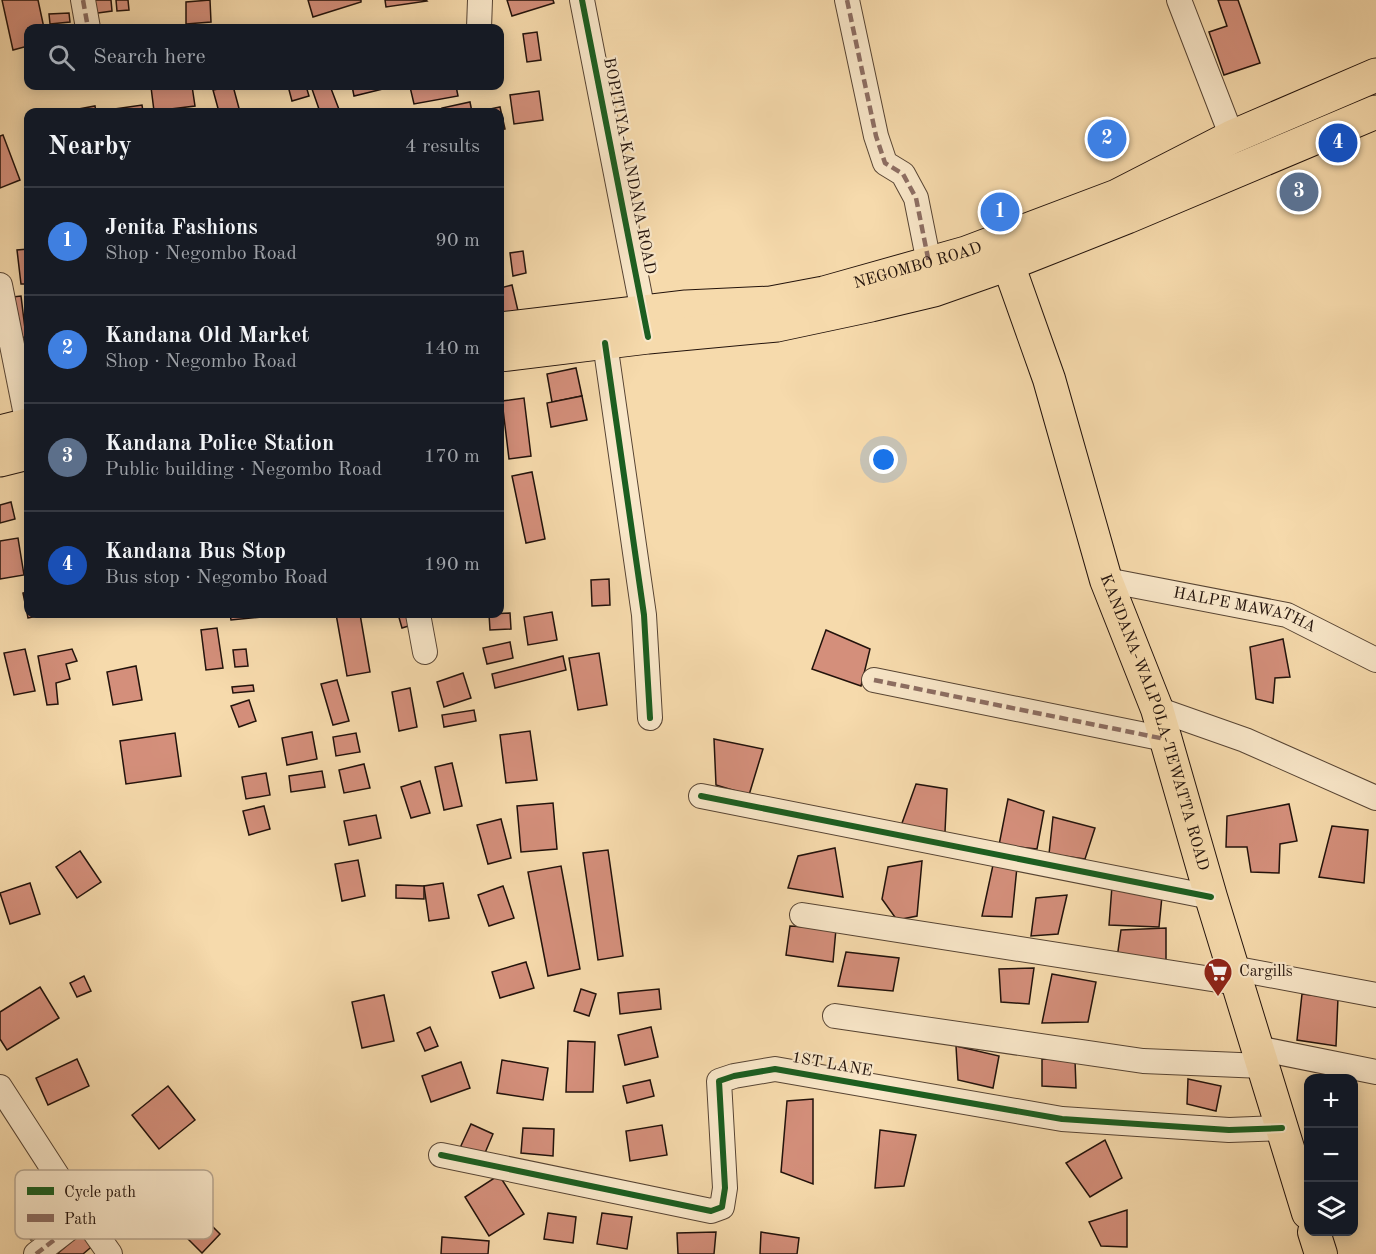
<!DOCTYPE html>
<html lang="en">
<head>
<meta charset="utf-8">
<style>
  :root { --surface:#171b24; --page:#20242c; --text:#f1f3f6; --muted:#9ea1a6; --line:#363941; --accent:#c59692 }
  body { margin:0; font-family:"Old Standard TT",serif; background:var(--page); color:var(--text) }
  .controls { position:absolute; right:18px; bottom:18px; display:grid; overflow:hidden; border-radius:12px; box-shadow:0 3px 15px #0003 }
  .controls button { width:54px; height:54px; display:grid; place-items:center; padding:0; border:0; border-bottom:2px solid var(--line); background:var(--surface); color:var(--text); font:30px sans-serif }
  .you { position:absolute; left:884px; top:460px; width:21px; height:21px; margin:-15px; border:4px solid #fff; border-radius:50%; background:#1a73e8; box-shadow:0 0 0 9px #1a73e833 }
  .badge { display:grid; place-items:center; width:39px; height:39px; border-radius:50%; background:var(--accent); color:#fff; font-size:20px; font-weight:700 }
  .pin { position:absolute; translate:-50% -50%; border:3px solid #fff; box-shadow:0 2px 6px #0006 }
  .list { margin:0; padding:0; list-style:none }
  h2 { display:flex; justify-content:space-between; align-items:center; height:78px; margin:0; padding:0 24px; font-size:26px }
  h2 small { font-size:20px; font-weight:400; color:var(--muted) }
  .list li { display:grid; grid-template-columns:39px 1fr auto; gap:18px; align-items:center; box-sizing:border-box; height:108px; padding:0 24px; border-top:2px solid var(--line) }
  .list b { display:block; font-size:22px; white-space:nowrap }
  .list p { margin:0; font-size:20px; white-space:nowrap; color:var(--muted) }
  .list em { font-size:20px; font-style:normal; color:var(--muted) }
  .icon { flex:none; width:33px; height:33px; fill:none; stroke:currentColor; stroke-width:2; stroke-linecap:round; stroke-linejoin:round }
  .map { position:relative; flex:none; width:1376px; height:1254px; overflow:hidden }
  .search { position:absolute; background:var(--surface); box-shadow:0 3px 15px #0003; left:24px; top:24px; width:480px; height:66px; display:flex; align-items:center; gap:15px; box-sizing:border-box; padding:0 21px; border-radius:12px; color:var(--muted); font-size:22px }
  .panel { position:absolute; background:var(--surface); box-shadow:0 3px 15px #0003; left:24px; top:108px; width:480px; height:510px; border-radius:12px }
  .map>svg:first-child { display:block }
  .building { fill:#d48f7b; stroke:#22120b; stroke-width:1.5 }
  .lines { fill:none; stroke-linecap:round; stroke-linejoin:round }
  .minor-casing { stroke:#574433; stroke-width:26 }
  .major-casing { stroke:#22120b; stroke-width:34 }
  .highway-casing { stroke:#22120b; stroke-width:35 }
  .minor { stroke:#f9e7c9; stroke-width:24 }
  .major { stroke:#f6daac; stroke-width:32 }
  .highway { stroke:#f6daac; stroke-width:33 }
  .quiet { stroke:#8d6e63; stroke-width:4.5; stroke-dasharray:9 4.5; stroke-linecap:butt }
  .cycleway-casing { stroke:#f9e7c9; stroke-width:10 }
  .cycleway { stroke:#1b5e20; stroke-width:6 }
  .labels { text-anchor:middle; dominant-baseline:central; stroke-width:4.5; stroke-linejoin:round; paint-order:stroke }
  .street-label { font-size:16px; fill:#22120b; stroke:#f9e7c9 }
  .poi-label { font-size:16px; fill:#22120b; stroke:#f9e7c9; text-anchor:start }
  .key { fill:#f9e7c9; stroke:#b8a790; stroke-width:1.5 }
  .key-label { font-size:16px; fill:#22120b }
</style>
</head>
<body>
<div class="map">
<svg width="1376" height="1254" viewBox="0 0 1376 1254">
  <rect width="100%" height="100%" fill="#f6daac"/>
  <filter id="stains"><feTurbulence type="fractalNoise" baseFrequency=".00333" numOctaves="4"/><feColorMatrix values="0 0 0 0 .2 0 0 0 0 .09 0 0 0 0 .02 0 0 0 .5 -.17"/></filter>
  <radialGradient id="worn" r=".72"><stop offset=".6" stop-color="#630" stop-opacity="0"/><stop offset="1" stop-color="#630" stop-opacity=".3"/></radialGradient>
  <g class="building">
    <path d="M2,0H38L44,28H28V46L13,50Z"/>
    <path d="M90,0H111L112,11L91,14Z"/>
    <path d="M116,0H128L129,10L117,11Z"/>
    <path d="M210,0L211,22L186,24V2Z"/>
    <path d="M308,0H361V2L313,17Z"/>
    <path d="M385,0H426L427,1L386,7Z"/>
    <path d="M507,0H553L554,3L512,16Z"/>
    <path d="M1218,0H1238L1260,63L1224,75L1209,32L1227,26Z"/>
    <path d="M69,13L70,22L50,24L49,14Z"/>
    <path d="M537,32L541,60L527,62L523,34Z"/>
    <path d="M166,86H192L195,106L154,111L151,87Z"/>
    <path d="M233,86L240,112H219L213,90Z"/>
    <path d="M288,86H306L309,96L292,101Z"/>
    <path d="M321,86H330L340,112H320L312,89Z"/>
    <path d="M352,86H386L387,88L354,96Z"/>
    <path d="M418,86H456L458,96L414,104L410,87Z"/>
    <path d="M539,91L543,120L514,124L510,95Z"/>
    <path d="M470,102L472,112H443L442,108Z"/>
    <path d="M142,105L143,112H115V109Z"/>
    <path d="M95,106L96,112H69L68,111Z"/>
    <path d="M500,107L505,129L500,130V112L481,111Z"/>
    <path d="M3,135L20,180L0,188V136Z"/>
    <path d="M28,249V284H21L17,250Z"/>
    <path d="M523,251L526,273L513,276L510,253Z"/>
    <path d="M512,285L518,311L500,314V288Z"/>
    <path d="M21,296L26,337L8,339L4,298Z"/>
    <path d="M576,368L582,396L552,402L547,374Z"/>
    <path d="M582,396L587,420L551,427L547,403Z"/>
    <path d="M524,398L531,456L509,459L502,401Z"/>
    <path d="M532,472L545,539L526,543L512,476Z"/>
    <path d="M11,502L15,519L0,523V505Z"/>
    <path d="M18,538L24,575L0,579V541Z"/>
    <path d="M609,579L610,605L592,606L591,580Z"/>
    <path d="M28,592V614H50L28,618L23,593Z"/>
    <path d="M552,612L557,640L528,645L524,617Z"/>
    <path d="M510,613L511,629L490,630L489,614Z"/>
    <path d="M230,614H260L261,617L231,620Z"/>
    <path d="M336,614H360L370,672L347,676Z"/>
    <path d="M398,614H415L418,623L402,628Z"/>
    <path d="M217,628L223,668L206,670L201,630Z"/>
    <path d="M826,630L870,649L861,686L812,669Z"/>
    <path d="M1283,639L1290,677L1275,678L1273,703L1256,699L1250,647Z"/>
    <path d="M510,642L513,658L487,664L483,648Z"/>
    <path d="M25,649L35,691L14,695L4,653Z"/>
    <path d="M72,649L77,661L66,664L70,679L56,683L58,704L47,705L38,656Z"/>
    <path d="M246,649L248,666L235,667L233,650Z"/>
    <path d="M599,653L607,705L578,710L569,658Z"/>
    <path d="M563,656L566,670L495,688L492,674Z"/>
    <path d="M136,666L142,700L113,705L107,672Z"/>
    <path d="M463,673L471,698L444,707L437,682Z"/>
    <path d="M337,680L349,721L333,725L321,684Z"/>
    <path d="M253,685L254,691L233,693L232,687Z"/>
    <path d="M410,688L417,727L399,731L392,692Z"/>
    <path d="M249,700L256,721L239,727L231,706Z"/>
    <path d="M474,710L476,721L444,727L442,715Z"/>
    <path d="M530,731L537,780L506,783L500,735Z"/>
    <path d="M312,732L317,759L287,765L282,738Z"/>
    <path d="M175,733L181,776L126,784L120,741Z"/>
    <path d="M356,733L360,752L336,756L333,737Z"/>
    <path d="M714,739L763,749L749,795L716,785Z"/>
    <path d="M452,763L462,806L444,810L435,767Z"/>
    <path d="M364,764L370,788L344,793L339,770Z"/>
    <path d="M322,771L325,787L291,792L289,776Z"/>
    <path d="M266,773L270,795L246,799L242,777Z"/>
    <path d="M420,781L430,813L411,818L401,787Z"/>
    <path d="M916,784L947,789L945,832L901,826Z"/>
    <path d="M1008,799L1044,811L1037,849L999,845Z"/>
    <path d="M553,803L557,849L521,852L517,806Z"/>
    <path d="M1289,804L1297,841L1280,844L1279,873L1251,872L1247,847H1226L1227,816Z"/>
    <path d="M264,806L270,829L249,835L243,811Z"/>
    <path d="M376,815L381,838L349,845L344,821Z"/>
    <path d="M1053,817L1095,828L1085,859L1049,854Z"/>
    <path d="M501,819L511,858L488,864L477,825Z"/>
    <path d="M1332,826L1368,830L1364,883L1319,877Z"/>
    <path d="M835,848L843,897L788,888L798,856Z"/>
    <path d="M608,850L623,956L598,960L583,853Z"/>
    <path d="M80,851L101,882L77,898L56,867Z"/>
    <path d="M358,860L365,896L342,901L335,864Z"/>
    <path d="M922,861L917,916L897,920L882,899L888,867Z"/>
    <path d="M993,865L1017,867L1012,917L982,916Z"/>
    <path d="M561,866L580,969L548,976L528,872Z"/>
    <path d="M30,883L40,914L10,924L0,893Z"/>
    <path d="M443,883L449,918L429,921L424,886Z"/>
    <path d="M396,885L424,886V899L396,898Z"/>
    <path d="M503,886L514,918L489,926L478,895Z"/>
    <path d="M1112,886L1162,896L1159,927L1109,925Z"/>
    <path d="M1067,895L1058,934L1031,936L1036,898Z"/>
    <path d="M790,926L836,929L833,962L786,955Z"/>
    <path d="M1166,928V963L1117,958L1121,930Z"/>
    <path d="M846,952L899,958L893,991L838,986Z"/>
    <path d="M526,962L534,988L500,998L492,972Z"/>
    <path d="M1034,968L1029,1004L1001,1002L999,969Z"/>
    <path d="M1052,974L1096,982L1088,1022L1042,1023Z"/>
    <path d="M84,976L91,991L77,997L70,983Z"/>
    <path d="M40,987L59,1018L7,1050L0,1039V1012Z"/>
    <path d="M581,989L596,994L589,1016L574,1011Z"/>
    <path d="M659,989L661,1009L620,1014L618,993Z"/>
    <path d="M1302,994L1338,998L1336,1046L1297,1040Z"/>
    <path d="M384,995L394,1041L362,1048L352,1002Z"/>
    <path d="M430,1027L438,1046L425,1051L417,1033Z"/>
    <path d="M651,1027L658,1057L625,1065L618,1035Z"/>
    <path d="M568,1041L595,1042L593,1092H566Z"/>
    <path d="M956,1046L999,1056L993,1088L958,1080Z"/>
    <path d="M77,1059L89,1086L48,1105L36,1078Z"/>
    <path d="M1042,1059L1075,1060L1076,1088L1042,1086Z"/>
    <path d="M502,1060L548,1068L543,1100L497,1093Z"/>
    <path d="M461,1062L470,1088L431,1102L422,1076Z"/>
    <path d="M1188,1079L1221,1086L1216,1111L1187,1104Z"/>
    <path d="M650,1080L654,1096L627,1103L623,1086Z"/>
    <path d="M168,1086L195,1120L159,1149L132,1115Z"/>
    <path d="M813,1099V1184L781,1172L787,1101Z"/>
    <path d="M471,1124L493,1134L482,1160L459,1150Z"/>
    <path d="M662,1125L667,1155L630,1161L626,1131Z"/>
    <path d="M523,1128L554,1129L553,1156L521,1153Z"/>
    <path d="M880,1130L916,1135L904,1186L875,1188Z"/>
    <path d="M1105,1140L1122,1178L1090,1197L1066,1163Z"/>
    <path d="M499,1175L524,1214L489,1236L465,1197Z"/>
    <path d="M52,1192L67,1211L31,1240L16,1221Z"/>
    <path d="M193,1207L220,1234L202,1253L175,1226Z"/>
    <path d="M1127,1210V1247L1101,1246L1089,1222Z"/>
    <path d="M548,1213L576,1217L573,1243L544,1239Z"/>
    <path d="M602,1213L632,1217L627,1249L597,1244Z"/>
    <path d="M85,1230L96,1243L83,1254H57Z"/>
    <path d="M716,1232L714,1254H678L677,1233Z"/>
    <path d="M761,1232L799,1238L797,1254H760Z"/>
    <path d="M442,1237L489,1241L488,1254H441Z"/>
  </g>
  <g class="lines">
    <g class="minor-casing">
      <g id="minor">
        <path d="M83,0L88,28"/>
        <path d="M582,0L646,327"/>
        <path d="M847,0L876,136L885,163L903,174L916,198L929,263"/>
        <path d="M1179,0L1232,137"/>
        <path d="M479,28L480,0"/>
        <path d="M0,285L28,425"/>
        <path d="M605,343L644,615L650,718"/>
        <path id="s1" d="M1106,580L1287,615L1376,660"/>
        <path d="M418,614L425,652"/>
        <path d="M874,680L1165,739"/>
        <path d="M1157,709L1245,740L1376,798"/>
        <path d="M701,796L1211,897"/>
        <path d="M802,915L1237,983"/>
        <path d="M1232,968L1376,995"/>
        <path d="M835,1016L1143,1061L1263,1066"/>
        <path d="M1257,1048L1376,1072"/>
        <path d="M0,1087L84,1217L110,1254"/>
        <path d="M441,1155L711,1211L722,1207L725,1188L719,1081L734,1076L775,1069L1062,1119L1229,1130L1282,1128"/>
        <path d="M36,1254L84,1217"/>
      </g>
    </g>
    <g class="major-casing">
      <g id="major">
        <path id="s2" d="M1000,241L1049,379L1106,580L1157,709L1211,897L1308,1213"/>
        <path d="M1314,1232L1321,1254"/>
      </g>
    </g>
    <g class="highway-casing">
      <g id="highway">
        <path id="s3" d="M500,329L686,307L771,303L824,293L966,253L1117,196L1232,137L1376,75"/>
        <path d="M500,355L648,337L777,325L871,305L934,290L1008,264L1127,217L1376,112"/>
        <path d="M0,432L28,425"/>
        <path d="M0,460L28,453"/>
      </g>
    </g>
    <use href="#minor" class="minor"/>
    <use href="#major" class="major"/>
    <use href="#highway" class="highway"/>
    <g class="quiet">
      <path d="M83,0L88,28"/>
      <path d="M847,0L876,136L885,163L903,174L916,198L929,263"/>
      <path d="M874,680L1165,739"/>
      <path d="M36,1254L84,1217"/>
    </g>
    <g class="cycleway-casing">
      <g id="cycleway">
        <path d="M582,0L648,337"/>
        <path d="M605,343L644,615L650,718"/>
        <path d="M701,796L1211,897"/>
        <path d="M441,1155L711,1211L722,1207L725,1188L719,1081L734,1076L775,1069L1062,1119L1229,1130L1282,1128"/>
      </g>
    </g>
    <use href="#cycleway" class="cycleway"/>
  </g>
  <defs>
    <g id="supermarket-pin" transform="scale(1.5)"><path d="M0 17L-7.5 6A9.5 9.5 0 1 1 7.5 6Z" fill="#8f2418" stroke="#f9e7c9"/><path d="M-6-5.5h2.5l.6 2H6L4.5 2H-2.5L-4.4-4H-6ZM-1.5 3.2a1.3 1.3 0 1 0 .1 0ZM3 3.2a1.3 1.3 0 1 0 .1 0Z" fill="#fff"/></g>
  </defs>
  <g fill-rule="evenodd">
    <use href="#supermarket-pin" x="1218" y="972"/>
  </g>
  <g class="labels">
    <g class="street-label">
      <text transform="translate(629 166) rotate(79)">BOPITIYA-KANDANA ROAD</text>
      <text stroke="none"><textPath href="#s3" startOffset="424">NEGOMBO ROAD</textPath></text>
      <text stroke="none"><textPath href="#s1" startOffset="142">HALPE MAWATHA</textPath></text>
      <text stroke="none"><textPath href="#s2" startOffset="506">KANDANA-WALPOLA-TEWATTA ROAD</textPath></text>
      <text transform="translate(832 1065) rotate(10)">1ST LANE</text>
    </g>
    <g class="poi-label">
      <text x="1239" y="972">Cargills</text>
    </g>
  </g>
  <rect x="15" y="1170" width="198" height="69" rx="9" class="key"/>
  <rect x="27" y="1187" width="27" height="8" fill="#1b5e20"/>
  <rect x="27" y="1214" width="27" height="8" fill="#8d6e63"/>
  <g class="key-label">
    <text x="64" y="1197">Cycle path</text>
    <text x="64" y="1224">Path</text>
  </g>
  <rect width="100%" height="100%" filter="url(#stains)"/>
  <rect width="100%" height="100%" fill="url(#worn)"/>
</svg>
<div class="controls">
<button>+</button>
<button>−</button>
<button><svg class="icon" aria-label="layers" viewBox="0 0 24 24"><path d="M12 4l9 5-9 5-9-5zM3 14l9 5 9-5"/></svg></button>
</div>
<div class="you"></div>
<div class="pin badge" style="left:1000px;top:212px;background:#3f7fe0">1</div>
<div class="pin badge" style="left:1107px;top:139px;background:#3f7fe0">2</div>
<div class="pin badge" style="left:1299px;top:192px;background:#5c6f8a">3</div>
<div class="pin badge" style="left:1338px;top:143px;background:#1a4fb4">4</div>
<div class="search"><svg class="icon" aria-label="search" viewBox="0 0 24 24"><circle cx="10" cy="10" r="6"/><path d="M15 15l6 6"/></svg>Search here</div>
<section class="panel">
<h2>Nearby<small>4 results</small></h2>
<ul class="list">
<li><span class="badge" style="background:#3f7fe0">1</span><div><b>Jenita Fashions</b><p>Shop · Negombo Road</p></div><em>90 m</em></li>
<li><span class="badge" style="background:#3f7fe0">2</span><div><b>Kandana Old Market</b><p>Shop · Negombo Road</p></div><em>140 m</em></li>
<li><span class="badge" style="background:#5c6f8a">3</span><div><b>Kandana Police Station</b><p>Public building · Negombo Road</p></div><em>170 m</em></li>
<li><span class="badge" style="background:#1a4fb4">4</span><div><b>Kandana Bus Stop</b><p>Bus stop · Negombo Road</p></div><em>190 m</em></li>
</ul>
</section>
</div>
</body>
</html>
